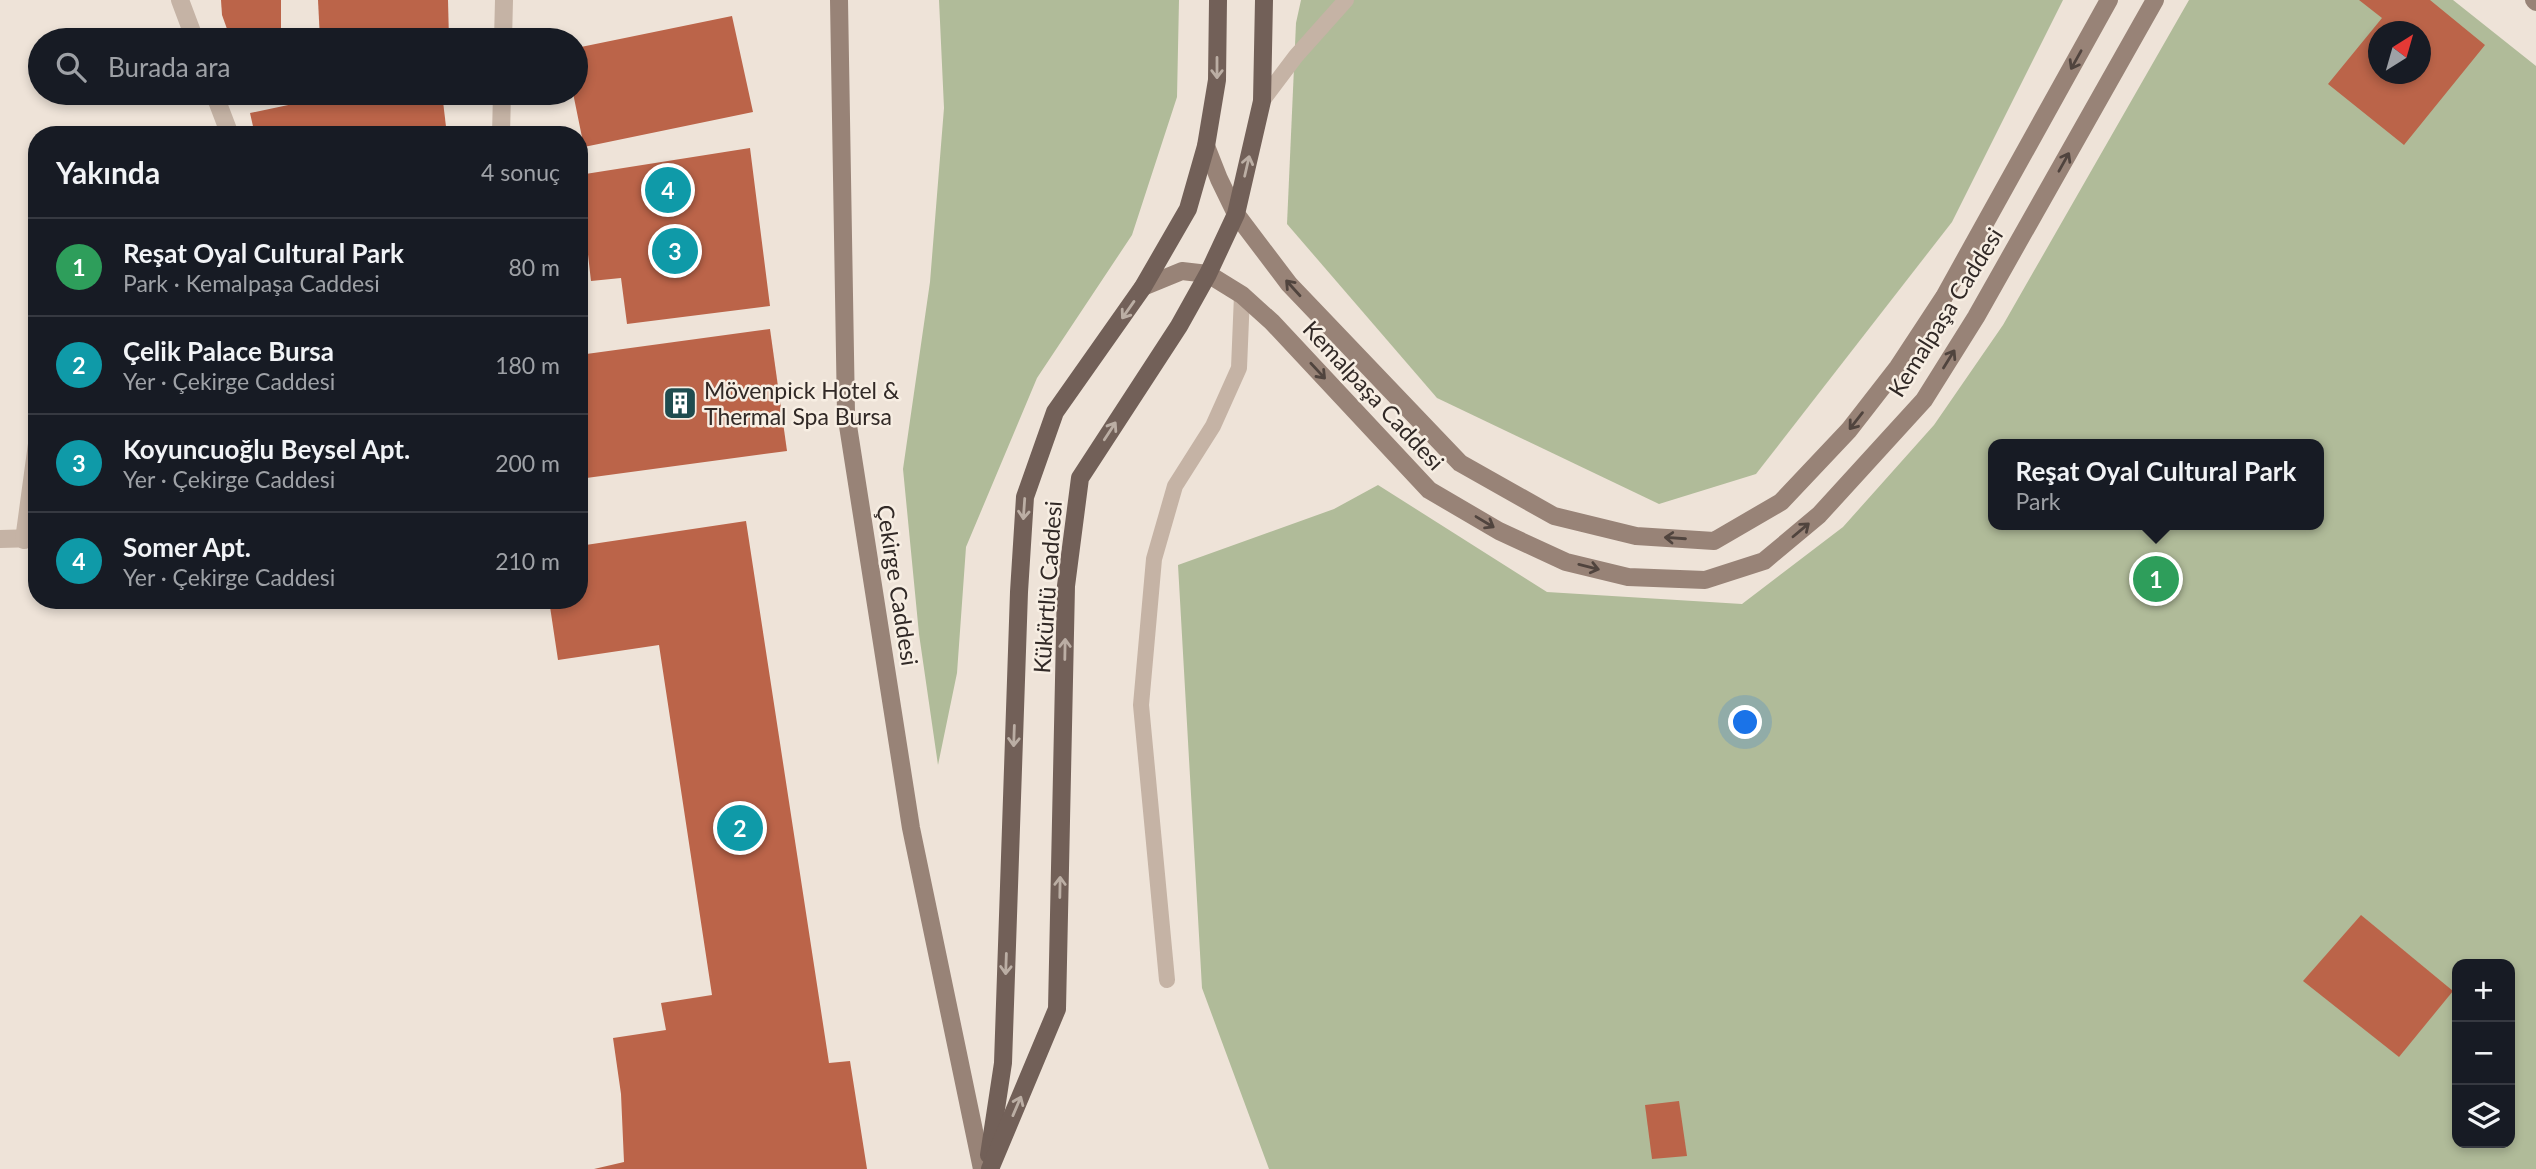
<!DOCTYPE html>
<html lang="tr">
<head>
<meta charset="utf-8">
<style>
  :root { --surface:#171b24; --page:#242831; --text:#f1f3f6; --muted:#9ea1a6; --line:#363941; --accent:#92a8ab }
  body { margin:0; font-family:Lato,sans-serif; background:var(--page); color:var(--text) }
  .controls { position:absolute; right:21px; bottom:21px; display:grid; overflow:hidden; border-radius:14px; box-shadow:0 4px 10px #0003 }
  .controls button { width:63px; height:63px; display:grid; place-items:center; padding:0; border:0; border-bottom:2px solid var(--line); background:var(--surface); color:var(--text); font:35px sans-serif }
  .compass { position:absolute; left:2368px; top:21px; width:63px; height:63px; border-radius:50%; background:var(--surface); box-shadow:0 4px 10px #0003; rotate:37deg }
  .you { position:absolute; left:1746px; top:723px; width:24px; height:24px; margin:-18px; border:5px solid #fff; border-radius:50%; background:#1a73e8; box-shadow:0 0 0 10px #1a73e833 }
  .badge { display:grid; place-items:center; width:46px; height:46px; border-radius:50%; background:var(--accent); color:#fff; font-size:23px; font-weight:700 }
  .pin { position:absolute; translate:-50% -50%; border:4px solid #fff; box-shadow:0 2px 7px #0006 }
  .popup { position:absolute; left:1988px; top:439px; width:336px; height:91px; box-sizing:border-box; display:grid; place-content:center; border-radius:14px; background:var(--surface); filter:drop-shadow(0 2px 5px #0005); font-size:23px; white-space:nowrap; color:var(--muted) }
  .popup b { font-size:26px; color:var(--text) }
  .popup::after { content:''; position:absolute; left:50%; top:100%; margin-left:-14px; border:14px solid transparent; border-top-color:var(--surface) }
  .list { margin:0; padding:0; list-style:none }
  h2 { display:flex; justify-content:space-between; align-items:center; height:91px; margin:0; padding:0 28px; font-size:30px }
  h2 small { font-size:23px; font-weight:400; color:var(--muted) }
  .list li { display:grid; grid-template-columns:46px 1fr auto; gap:21px; align-items:center; box-sizing:border-box; height:98px; padding:0 28px; border-top:2px solid var(--line) }
  .list b { display:block; font-size:26px; white-space:nowrap }
  .list p { margin:0; font-size:23px; white-space:nowrap; color:var(--muted) }
  .list em { font-size:23px; font-style:normal; color:var(--muted) }
  .icon { flex:none; width:38px; height:38px; fill:none; stroke:currentColor; stroke-width:2; stroke-linecap:round; stroke-linejoin:round }
  .map { position:relative; flex:none; width:2536px; height:1169px; overflow:hidden }
  .search { position:absolute; background:var(--surface); box-shadow:0 4px 10px #0003; left:28px; top:28px; width:560px; height:77px; display:flex; align-items:center; gap:18px; box-sizing:border-box; padding:0 24px; border-radius:38px; color:var(--muted); font-size:26px }
  .panel { position:absolute; background:var(--surface); box-shadow:0 4px 10px #0003; left:28px; top:126px; width:560px; height:483px; border-radius:28px }
  .map>svg:first-child { display:block }
  .green { fill:#b0bb99; fill-rule:evenodd }
  .building { fill:#bb6449; fill-rule:evenodd }
  .lines { fill:none; stroke-linecap:round; stroke-linejoin:round }
  .service { stroke:#c5b3a5; stroke-width:16 }
  .minor { stroke:#c5b3a5; stroke-width:18 }
  .secondary { stroke:#988377; stroke-width:18 }
  .primary { stroke:#726058; stroke-width:18 }
  .oneway { stroke:#50443e }
  .oneway2 { stroke:#bbaea4 }
  .labels { text-anchor:middle; dominant-baseline:central; stroke-width:5; stroke-linejoin:round; paint-order:stroke }
  .street-label { font-size:23px; fill:#312926; stroke:#f7eee3 }
  .poi-label { font-size:23px; fill:#312926; stroke:#f7eee3; text-anchor:start }
</style>
</head>
<body>
<div class="map">
<svg width="2536" height="1169" viewBox="0 0 2536 1169">
  <rect width="100%" height="100%" fill="#eee3d8"/>
  <g class="green">
    <path d="M939,0H1179L1177,97L1132,235L1037,378L966,547L957,673L938,765L919,634L903,469L930,282L944,108Z"/>
    <path d="M1301,0H2063L1952,222L1756,474L1659,504L1437,398L1287,224L1296,23Z"/>
    <path d="M2189,0H2453L2536,66V1169H1269L1202,988L1178,565L1334,509L1378,485L1547,592L1742,604L1843,527L1934,425L2003,325ZM2378,32H2420V74H2378ZM1993,444H2319V525H1993ZM2457,964H2510V1143H2457Z"/>
  </g>
  <g class="building">
    <path d="M221,0H281V40H231L222,15Z"/>
    <path d="M318,0H448L449,40H320Z"/>
    <path d="M2359,0H2430L2485,45L2404,145L2328,84L2382,18ZM2378,32H2420V74H2378Z"/>
    <path d="M732,16L753,112L584,147L573,93H576V48Z"/>
    <path d="M345,93H442L447,135H255L250,113Z"/>
    <path d="M750,148L770,306L627,324L621,278L591,281L579,175Z"/>
    <path d="M770,329L787,451L579,479V355Z"/>
    <path d="M746,521L829,1063L850,1061L867,1169H594L624,1162L621,1094L613,1038L666,1030L661,1003L712,995L659,645L558,660L549,600H579V546Z"/>
    <path d="M2361,915L2453,991L2399,1057L2303,981Z"/>
    <path d="M1679,1101L1687,1156L1652,1159L1645,1105Z"/>
  </g>
  <g class="lines">
    <g class="service">
      <path d="M1262,101L1296,56L1346,0"/>
      <path d="M1167,980L1141,705L1154,559L1175,486L1213,426L1239,368L1242,295"/>
    </g>
    <g class="minor">
      <path d="M180,0L195,40"/>
      <path d="M503,40L504,0"/>
      <path d="M214,93L230,135"/>
      <path d="M501,135L502,93"/>
      <path d="M0,539L37,538"/>
      <path d="M24,540L37,444"/>
    </g>
    <g class="secondary">
      <path d="M839,0L846,413L911,828L982,1169"/>
      <path d="M2534,0L2536,2"/>
      <path d="M1206,146L1219,179L1236,214L1289,284L1460,463L1554,516L1636,536L1714,541L1781,502L1849,430L1898,367L1944,297L2109,0"/>
      <path d="M1143,287L1182,271L1208,274L1242,295L1272,322L1429,490L1499,531L1566,562L1628,577L1705,580L1764,561L1819,515L1924,400L1976,317L2155,0"/>
    </g>
    <g class="primary">
      <path d="M989,1155L1003,1063L1019,592L1025,497L1055,412L1143,287L1188,209L1206,146L1217,80L1218,0"/>
      <path d="M990,1169L1057,1009L1066,586L1080,478L1179,326L1208,274L1236,214L1262,101L1264,0"/>
    </g>
  </g>
  <defs><path id="oneway-shaft" d="M-6 0H5M1.5-3L5.5 0L1.5 3" fill="none" stroke-width="1.6" stroke-linecap="round" stroke-linejoin="round" transform="scale(1.75)"/></defs>
  <g class="oneway">
    <use href="#oneway-shaft" transform="translate(2076 60) rotate(119)"/>
    <use href="#oneway-shaft" transform="translate(2064 162) rotate(-61)"/>
    <use href="#oneway-shaft" transform="translate(1293 288) rotate(-132)"/>
    <use href="#oneway-shaft" transform="translate(1949 359) rotate(-58)"/>
    <use href="#oneway-shaft" transform="translate(1318 371) rotate(47)"/>
    <use href="#oneway-shaft" transform="translate(1856 421) rotate(128)"/>
    <use href="#oneway-shaft" transform="translate(1485 522) rotate(31)"/>
    <use href="#oneway-shaft" transform="translate(1801 530) rotate(-40)"/>
    <use href="#oneway-shaft" transform="translate(1675 538) rotate(-176)"/>
    <use href="#oneway-shaft" transform="translate(1589 567) rotate(14)"/>
  </g>
  <g class="oneway2">
    <use href="#oneway-shaft" transform="translate(1217 68) rotate(90)"/>
    <use href="#oneway-shaft" transform="translate(1247 166) rotate(-77)"/>
    <use href="#oneway-shaft" transform="translate(1128 310) rotate(125)"/>
    <use href="#oneway-shaft" transform="translate(1110 431) rotate(-57)"/>
    <use href="#oneway-shaft" transform="translate(1024 509) rotate(94)"/>
    <use href="#oneway-shaft" transform="translate(1065 649) rotate(-89)"/>
    <use href="#oneway-shaft" transform="translate(1014 736) rotate(92)"/>
    <use href="#oneway-shaft" transform="translate(1060 887) rotate(-89)"/>
    <use href="#oneway-shaft" transform="translate(1006 964) rotate(92)"/>
    <use href="#oneway-shaft" transform="translate(1017 1106) rotate(-67)"/>
  </g>
  <defs>
    <g id="building-square" transform="scale(1.75)"><rect x="-9" y="-9" width="18" height="18" rx="4" fill="#1f4c4f" stroke="#f7eee3"/><path d="M-4-6H4V6H1V3H-1V6H-4ZM-2.5-4.3h1.7v1.8h-1.7ZM.8-4.3h1.7v1.8H.8ZM-2.5-1h1.7V.8h-1.7ZM.8-1h1.7V.8H.8Z" fill="#fff"/></g>
  </defs>
  <g fill-rule="evenodd">
    <use href="#building-square" x="680" y="403"/>
  </g>
  <g class="labels">
    <g class="street-label">
      <text transform="translate(1945 312) rotate(-58)">Kemalpaşa Caddesi</text>
      <text transform="translate(1374 395) rotate(47)">Kemalpaşa Caddesi</text>
      <text transform="translate(898 585) rotate(81)">Çekirge Caddesi</text>
      <text transform="translate(1047 587) rotate(-86)">Kükürtlü Caddesi</text>
    </g>
    <g class="poi-label">
      <text x="704" y="390">Mövenpick Hotel &amp;<tspan x="704" dy="26">Thermal Spa Bursa</tspan></text>
    </g>
  </g>
</svg>
<div class="controls">
<button>+</button>
<button>−</button>
<button><svg class="icon" aria-label="layers" viewBox="0 0 24 24"><path d="M12 4l9 5-9 5-9-5zM3 14l9 5 9-5"/></svg></button>
</div>
<svg class="compass" viewBox="-18 -18 36 36"><path d="M0-13l5 13h-10z" fill="#e53935"/><path d="M0 13l5-13h-10z" fill="#9ea1a6"/></svg>
<div class="you"></div>
<div class="pin badge" style="left:2156px;top:579px;background:#2e9e5b">1</div>
<div class="popup"><b>Reşat Oyal Cultural Park</b>Park</div>
<div class="pin badge" style="left:740px;top:828px;background:#0f9aa8">2</div>
<div class="pin badge" style="left:675px;top:251px;background:#0f9aa8">3</div>
<div class="pin badge" style="left:668px;top:190px;background:#0f9aa8">4</div>
<div class="search"><svg class="icon" aria-label="search" viewBox="0 0 24 24"><circle cx="10" cy="10" r="6"/><path d="M15 15l6 6"/></svg>Burada ara</div>
<section class="panel">
<h2>Yakında<small>4 sonuç</small></h2>
<ul class="list">
<li><span class="badge" style="background:#2e9e5b">1</span><div><b>Reşat Oyal Cultural Park</b><p>Park · Kemalpaşa Caddesi</p></div><em>80 m</em></li>
<li><span class="badge" style="background:#0f9aa8">2</span><div><b>Çelik Palace Bursa</b><p>Yer · Çekirge Caddesi</p></div><em>180 m</em></li>
<li><span class="badge" style="background:#0f9aa8">3</span><div><b>Koyuncuoğlu Beysel Apt.</b><p>Yer · Çekirge Caddesi</p></div><em>200 m</em></li>
<li><span class="badge" style="background:#0f9aa8">4</span><div><b>Somer Apt.</b><p>Yer · Çekirge Caddesi</p></div><em>210 m</em></li>
</ul>
</section>
</div>
</body>
</html>
